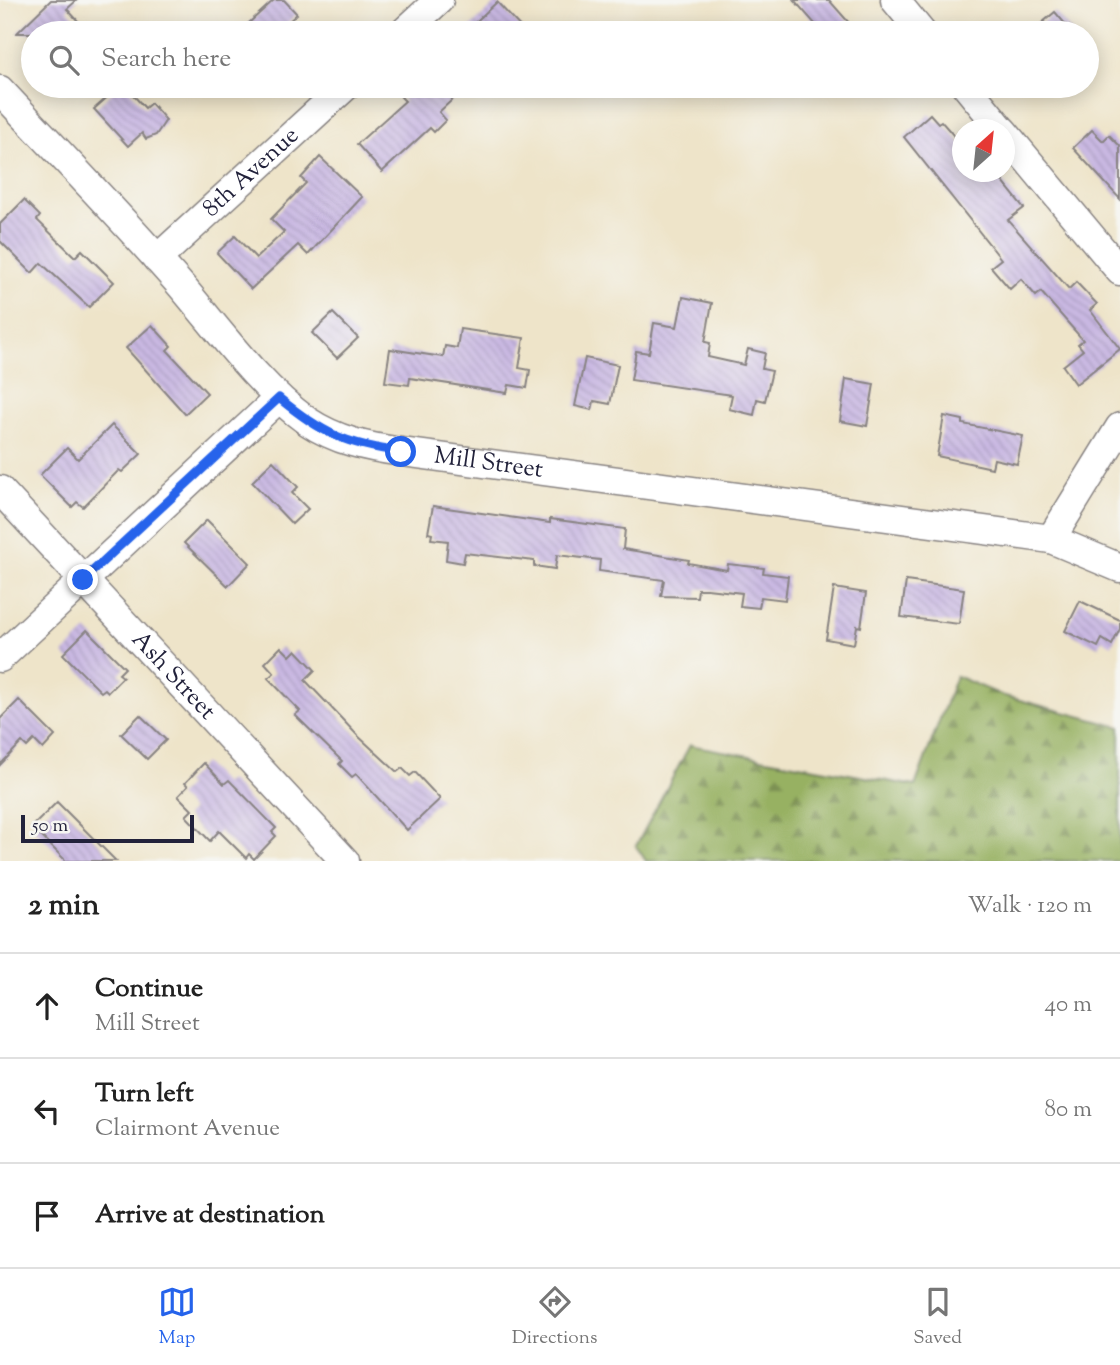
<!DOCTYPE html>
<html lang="en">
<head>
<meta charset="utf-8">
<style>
  :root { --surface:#fff; --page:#f2f2f2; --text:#222; --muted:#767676; --line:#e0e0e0; --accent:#2563eb }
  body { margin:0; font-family:"Sorts Mill Goudy",serif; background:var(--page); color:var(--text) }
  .compass { position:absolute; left:952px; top:119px; width:63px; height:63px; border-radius:50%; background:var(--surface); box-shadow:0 4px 18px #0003; rotate:27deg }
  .scale { position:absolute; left:21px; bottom:18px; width:173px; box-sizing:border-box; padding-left:7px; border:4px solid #22223b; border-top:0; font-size:19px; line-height:24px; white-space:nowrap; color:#22223b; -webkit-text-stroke:5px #f6f6f2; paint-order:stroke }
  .stop { position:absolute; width:21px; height:21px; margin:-16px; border:5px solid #2563eb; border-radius:50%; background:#fff }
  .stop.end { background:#2563eb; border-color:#fff; box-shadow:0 2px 7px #0008 }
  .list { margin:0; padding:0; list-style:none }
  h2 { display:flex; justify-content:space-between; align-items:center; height:91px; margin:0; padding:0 28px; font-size:30px }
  h2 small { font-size:23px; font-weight:400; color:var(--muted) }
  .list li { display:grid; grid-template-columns:46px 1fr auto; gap:21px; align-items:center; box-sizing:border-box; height:105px; padding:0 28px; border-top:2px solid var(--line) }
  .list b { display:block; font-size:26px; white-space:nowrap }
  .list p { margin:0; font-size:23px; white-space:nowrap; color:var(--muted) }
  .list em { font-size:23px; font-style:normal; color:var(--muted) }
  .icon { flex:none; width:38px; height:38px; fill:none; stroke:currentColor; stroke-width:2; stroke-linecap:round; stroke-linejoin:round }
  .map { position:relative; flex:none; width:1120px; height:861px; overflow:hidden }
  .search { position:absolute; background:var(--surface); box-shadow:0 4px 18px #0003; left:21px; right:21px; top:21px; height:77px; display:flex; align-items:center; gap:18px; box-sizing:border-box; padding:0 24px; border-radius:38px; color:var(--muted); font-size:26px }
  .sheet { height:406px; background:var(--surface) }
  nav { display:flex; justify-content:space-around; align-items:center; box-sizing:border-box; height:98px; border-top:2px solid var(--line); background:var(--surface); font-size:19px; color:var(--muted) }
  nav a { display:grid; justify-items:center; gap:4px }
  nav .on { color:var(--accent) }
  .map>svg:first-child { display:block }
  .forest { fill:url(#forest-firs); stroke:#5c6a4e; stroke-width:2 }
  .building { fill:url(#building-back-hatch) }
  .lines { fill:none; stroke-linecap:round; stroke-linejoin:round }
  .minor-casing { stroke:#888382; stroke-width:31 }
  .minor { stroke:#fff; stroke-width:28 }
  .route { stroke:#2563eb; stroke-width:9 }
  .labels { text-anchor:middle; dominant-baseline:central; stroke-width:5; stroke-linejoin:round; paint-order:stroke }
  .street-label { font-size:24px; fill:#22223b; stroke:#f6f6f2 }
</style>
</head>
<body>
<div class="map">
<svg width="1120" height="861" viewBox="0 0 1120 861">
  <defs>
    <pattern id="forest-firs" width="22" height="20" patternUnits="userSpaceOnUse" patternTransform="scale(1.75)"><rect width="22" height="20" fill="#97b162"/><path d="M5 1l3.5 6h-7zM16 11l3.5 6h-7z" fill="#7b9052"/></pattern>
    <pattern id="building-back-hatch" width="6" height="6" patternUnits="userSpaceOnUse" patternTransform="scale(1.75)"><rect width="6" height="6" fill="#c9b8e2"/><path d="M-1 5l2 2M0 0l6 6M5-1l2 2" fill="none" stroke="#ac9ec3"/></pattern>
  </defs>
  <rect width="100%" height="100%" fill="#f6f6f2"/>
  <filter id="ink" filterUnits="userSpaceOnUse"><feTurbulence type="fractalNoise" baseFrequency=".0143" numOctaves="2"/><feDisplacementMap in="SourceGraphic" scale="14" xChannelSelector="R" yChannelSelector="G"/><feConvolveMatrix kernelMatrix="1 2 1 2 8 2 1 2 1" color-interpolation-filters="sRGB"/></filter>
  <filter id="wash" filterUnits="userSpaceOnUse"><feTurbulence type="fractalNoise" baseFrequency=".00686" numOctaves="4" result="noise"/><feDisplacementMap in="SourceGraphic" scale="28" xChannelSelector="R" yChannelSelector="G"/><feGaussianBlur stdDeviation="1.57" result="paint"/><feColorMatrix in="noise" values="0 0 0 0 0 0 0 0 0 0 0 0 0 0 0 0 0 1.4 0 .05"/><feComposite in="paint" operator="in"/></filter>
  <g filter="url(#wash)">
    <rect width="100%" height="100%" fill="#eee4c9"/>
    <path class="forest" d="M956,676L1001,695L1120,727V861H646L636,846L690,745L915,786Z"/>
    <g id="blocks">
      <g class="building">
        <path d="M51,0H77L67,9L79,22L67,33H17Z"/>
        <path d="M274,0H284L297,14L276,33H238Z"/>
        <path d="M794,0H829L858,33H823Z"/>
        <path d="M497,2L526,33H464Z"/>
        <path d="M1055,12L1073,33H1030Z"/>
        <path d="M120,86H125L145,108L151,103L166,120L156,135L146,139L142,133L128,146L94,109Z"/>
        <path d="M412,86H467L439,112L446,120L434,132L430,128L382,172L357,144L405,101L401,97Z"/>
        <path d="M930,114L938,123L941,121L962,145V172H995L1024,208L1008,220L1069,289L1076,282L1097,304L1090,310L1120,349L1076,384L1063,366L1083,350L1078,344L1083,340L1041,292L1036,296L1021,279L1010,289L991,267L1001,259L904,137Z"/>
        <path d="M1092,130L1103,141L1109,135L1120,146V199L1073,148Z"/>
        <path d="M320,157L362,197L308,255L298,245L251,289L217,253L235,236L256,258L284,232L271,219L306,183L301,178Z"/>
        <path d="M24,200L40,216L37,220L75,257L82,250L114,282L89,307L41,263L32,273L0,241V224Z"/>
        <path d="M683,297L712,303L705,342L710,343L708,357L744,365L748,349L765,353L762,369L772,371L765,401L757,399L754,415L729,409L732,395L631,380L636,351L649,353L654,323L677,327Z"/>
        <path d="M333,313L358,338L337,358L312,333Z"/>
        <path d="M152,325L171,346L167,350L207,393L185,414L126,348Z"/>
        <path d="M460,329L524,338L519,368L530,370L527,388L509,385L507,393L410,378L409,385L385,382L390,349L443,357L445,346L457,348Z"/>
        <path d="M585,358L618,365L610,404L594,401L592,410L575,406Z"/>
        <path d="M846,379L874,384L867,426L840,421Z"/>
        <path d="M944,416L963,420V424L1023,436L1017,464L994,459L992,468L937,456Z"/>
        <path d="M112,425L141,454L122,472L119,470L83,507L77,502L72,507L40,475L67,448L78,459Z"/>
        <path d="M273,461L298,487L292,493L308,509L292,524L252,482Z"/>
        <path d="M433,506L550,523V519L625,529L623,549L689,560L688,563L727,570L728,564L764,568L763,573L788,576L785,600L761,597L759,608L740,606L742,593L707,589H698L697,597L661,596L664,580L599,571L600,560L557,555L555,569L534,566V561L465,553L463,563L446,560L448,541L431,539L432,534L428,533Z"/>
        <path d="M207,520L250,563L228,586L184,543Z"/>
        <path d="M906,581L964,589L959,624L901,617Z"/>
        <path d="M834,588L866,593L861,627L857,626L854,644L826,639Z"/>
        <path d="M1080,601L1120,620V629L1112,645L1102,639L1098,647L1065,631Z"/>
        <path d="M87,630L125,668L119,674L123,677L108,692L105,689L101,692L63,654Z"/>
        <path d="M281,647L290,656L296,650L315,670L305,680L357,735L397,772L402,768L410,776L415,772L440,799L407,830L356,774L352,777L339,764L342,761L295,715L300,711L268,678L274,673L265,663Z"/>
        <path d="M19,700L55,736L43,749L34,740L27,747L22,742L0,765V719Z"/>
        <path d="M140,715L166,740L147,759L121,734Z"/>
        <path d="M204,763L224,784L229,780L276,828L272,832L276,836L254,859L249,854L246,858L219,831L210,841L186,816L192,810L178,796L188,786L185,783Z"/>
        <path d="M57,802L116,861H66L32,827Z"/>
      </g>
    </g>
  </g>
  <g filter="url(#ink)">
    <use href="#blocks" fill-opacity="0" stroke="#888382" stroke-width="2"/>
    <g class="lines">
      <g class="minor-casing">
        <g id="minor">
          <path d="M895,0L922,33"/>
          <path d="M403,33L439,0"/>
          <path d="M966,86L1002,130"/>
          <path id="s1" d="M0,90C59,153 120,216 177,281C216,326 258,386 307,421C337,441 367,447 402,452L1051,539L1120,568"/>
          <path d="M1004,132L1120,271"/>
          <path id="s2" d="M157,259L346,86"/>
          <path id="s3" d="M0,490L345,861"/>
          <path d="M1051,539L1120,427"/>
          <path d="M0,658L279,398"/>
        </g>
      </g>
      <use href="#minor" class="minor"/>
    </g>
  </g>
  <g class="lines" filter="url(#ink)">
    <path class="route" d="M83,580L279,398C323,434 345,444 401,452"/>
  </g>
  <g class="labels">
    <g class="street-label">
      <text stroke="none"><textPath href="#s2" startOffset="128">8th Avenue</textPath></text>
      <text stroke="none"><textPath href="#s1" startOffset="640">Mill Street</textPath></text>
      <text stroke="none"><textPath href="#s3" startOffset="254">Ash Street</textPath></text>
    </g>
  </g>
</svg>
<svg class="compass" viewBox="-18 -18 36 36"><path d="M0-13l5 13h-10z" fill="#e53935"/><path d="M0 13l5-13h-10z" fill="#767676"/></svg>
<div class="scale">50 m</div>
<div class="stop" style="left:401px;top:452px"></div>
<div class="stop end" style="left:83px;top:580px"></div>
<div class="search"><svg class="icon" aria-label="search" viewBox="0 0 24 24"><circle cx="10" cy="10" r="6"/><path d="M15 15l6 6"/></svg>Search here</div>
</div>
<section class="sheet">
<h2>2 min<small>Walk · 120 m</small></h2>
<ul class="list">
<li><svg class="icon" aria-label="ahead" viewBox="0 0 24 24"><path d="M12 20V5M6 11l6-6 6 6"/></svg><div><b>Continue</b><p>Mill Street</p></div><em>40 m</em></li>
<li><svg class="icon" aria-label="left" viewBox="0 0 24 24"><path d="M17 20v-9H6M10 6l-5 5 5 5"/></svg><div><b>Turn left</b><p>Clairmont Avenue</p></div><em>80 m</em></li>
<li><svg class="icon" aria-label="arrive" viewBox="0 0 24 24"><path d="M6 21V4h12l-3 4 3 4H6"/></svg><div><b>Arrive at destination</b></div></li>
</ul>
</section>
<nav>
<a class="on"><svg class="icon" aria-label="map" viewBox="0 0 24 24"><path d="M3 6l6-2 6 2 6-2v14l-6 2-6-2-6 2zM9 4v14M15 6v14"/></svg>Map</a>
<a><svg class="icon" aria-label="directions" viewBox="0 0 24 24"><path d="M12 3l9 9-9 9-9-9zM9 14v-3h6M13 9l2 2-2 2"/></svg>Directions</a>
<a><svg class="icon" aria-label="saved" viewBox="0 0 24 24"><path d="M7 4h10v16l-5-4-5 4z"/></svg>Saved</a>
</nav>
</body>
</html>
